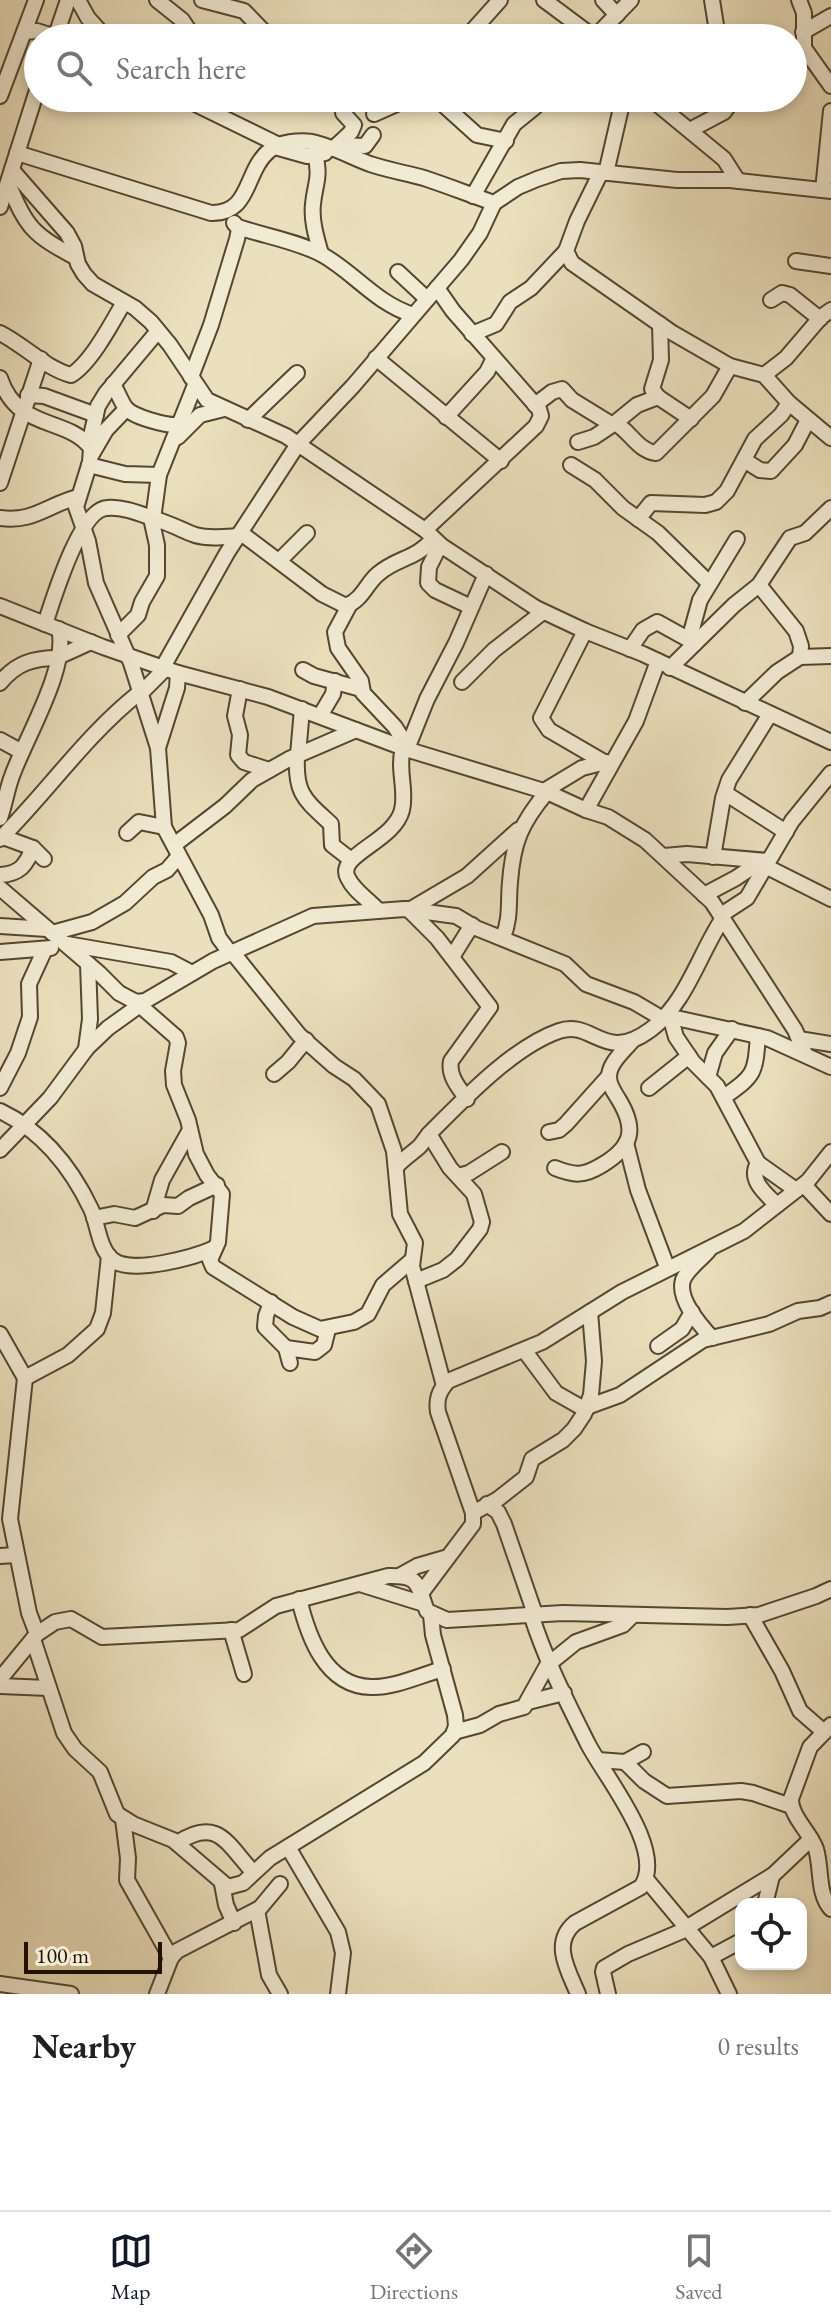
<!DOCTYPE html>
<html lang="en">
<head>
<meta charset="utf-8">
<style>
  :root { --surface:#fff; --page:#f6f6f6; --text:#202124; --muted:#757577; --line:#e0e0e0; --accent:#111827 }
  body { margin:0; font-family:"EB Garamond",serif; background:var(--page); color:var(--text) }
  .controls { position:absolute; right:24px; bottom:24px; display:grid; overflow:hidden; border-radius:16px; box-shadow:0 4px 12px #0003 }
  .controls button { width:72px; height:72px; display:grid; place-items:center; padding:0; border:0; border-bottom:2px solid var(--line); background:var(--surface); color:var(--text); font:40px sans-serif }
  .scale { position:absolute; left:24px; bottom:20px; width:138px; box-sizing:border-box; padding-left:8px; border:4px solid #231202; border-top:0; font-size:22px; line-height:28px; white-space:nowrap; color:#231202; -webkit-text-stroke:6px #f2ebd4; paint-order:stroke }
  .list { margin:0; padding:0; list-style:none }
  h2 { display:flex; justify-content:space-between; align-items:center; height:104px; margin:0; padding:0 32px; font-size:34px }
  h2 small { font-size:26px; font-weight:400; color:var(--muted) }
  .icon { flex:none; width:44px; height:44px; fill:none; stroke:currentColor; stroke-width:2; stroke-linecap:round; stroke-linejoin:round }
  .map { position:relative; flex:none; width:831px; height:1994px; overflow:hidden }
  .search { position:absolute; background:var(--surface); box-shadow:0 4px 12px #0003; left:24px; right:24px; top:24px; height:88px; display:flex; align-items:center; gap:20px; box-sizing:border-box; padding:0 28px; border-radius:44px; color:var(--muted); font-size:30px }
  .sheet { height:216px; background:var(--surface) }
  nav { display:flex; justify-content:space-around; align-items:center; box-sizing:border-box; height:112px; border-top:2px solid var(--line); background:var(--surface); font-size:22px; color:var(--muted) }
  nav a { display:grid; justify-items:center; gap:4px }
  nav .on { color:var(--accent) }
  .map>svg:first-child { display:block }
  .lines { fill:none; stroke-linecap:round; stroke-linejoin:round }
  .minor-casing { stroke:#554631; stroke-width:18 }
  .minor { stroke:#f2ebd4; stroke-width:14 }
</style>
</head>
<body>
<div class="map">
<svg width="831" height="1994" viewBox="0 0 831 1994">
  <rect width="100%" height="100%" fill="#ebe0bd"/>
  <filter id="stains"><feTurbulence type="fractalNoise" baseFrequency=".0025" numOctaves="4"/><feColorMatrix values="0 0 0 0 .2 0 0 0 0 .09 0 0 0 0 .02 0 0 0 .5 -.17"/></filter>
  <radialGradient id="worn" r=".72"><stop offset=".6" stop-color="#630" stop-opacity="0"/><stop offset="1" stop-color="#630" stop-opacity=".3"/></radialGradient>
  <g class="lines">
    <g class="minor-casing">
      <g id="minor">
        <path d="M78,0L88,18L106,38"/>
        <path d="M157,0L182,20L194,38"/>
        <path d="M202,0L244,11L270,38"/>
        <path d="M544,0L595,38"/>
        <path d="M603,0L617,15"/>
        <path d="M712,0L718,38"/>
        <path d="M799,0L804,13V48L831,86"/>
        <path d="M24,32L37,31L56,37"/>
        <path d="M803,32L831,16"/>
        <path d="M55,38L68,0"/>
        <path d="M466,38L500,0"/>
        <path d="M594,38L631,0"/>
        <path d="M0,96L36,0"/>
        <path d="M183,98L279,145"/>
        <path d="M436,98L477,135L506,141"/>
        <path d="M650,98L724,159L738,181"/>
        <path d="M374,114L410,98"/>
        <path d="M690,130L724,112L734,98"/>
        <path d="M337,145L365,146L373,135"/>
        <path d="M275,147L307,156L325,153"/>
        <path d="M333,149L351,132L354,125L343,113"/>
        <path d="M17,153L211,213C252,214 244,170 270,150C280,142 299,140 312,142C332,146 351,157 370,164C388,170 406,173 424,178C448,186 471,195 494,203L518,187L537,179L561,171L580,170L677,180H730L831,191"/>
        <path d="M315,154C321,178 315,183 313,204C311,221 317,239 321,254"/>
        <path d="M12,170L67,233L74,246L78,264L84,274L93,284L135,308L151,322L170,345L207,400L286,436L425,530L442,546L536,608L585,631L643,654L831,742"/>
        <path d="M601,172L577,221L566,251L572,263L671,332L730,366L764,375L789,403L831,438"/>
        <path d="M606,173L621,108"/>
        <path d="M8,183C27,228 32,234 75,257"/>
        <path d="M823,190L831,111"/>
        <path d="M473,196L514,124L535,107L542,98"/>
        <path d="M0,207L38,87"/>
        <path d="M238,227C265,236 296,241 321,254C355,273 374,302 413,315"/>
        <path d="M796,261L831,266"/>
        <path d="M398,272L427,299"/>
        <path d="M771,300L782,293L790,295L820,319"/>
        <path d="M660,324L661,360L652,389L658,397L691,419"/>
        <path d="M0,333C24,345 45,368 71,375C91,363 112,323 124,302"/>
        <path d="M472,334L496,324L510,302L531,288L566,251"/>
        <path d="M376,358L501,461"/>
        <path d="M764,375L786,358L821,317L831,310"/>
        <path d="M191,377L211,325L237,239L239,229L234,223"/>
        <path d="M0,378C18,432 67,416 91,448L90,462L76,507L88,541L96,583L131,663L158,748L164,827L211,915L219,938L231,954"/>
        <path d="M113,384C117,391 121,401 125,407C132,417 167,426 179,425"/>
        <path d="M28,395L44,396L96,415"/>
        <path d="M535,405L552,392L562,389L572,400L611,424"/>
        <path d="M446,417L487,372L494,358"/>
        <path d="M248,420L297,373"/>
        <path d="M615,423L637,405L658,397"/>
        <path d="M178,437L200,415L224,409"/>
        <path d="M578,442L594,437L615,423C630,431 638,451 656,453L713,396L730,366"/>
        <path d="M89,444L98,406L106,393L158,331"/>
        <path d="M92,454L106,430L126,409"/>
        <path d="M744,460L760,470L771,471L795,445L808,420"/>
        <path d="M89,465L125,474L159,475"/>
        <path d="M571,465L595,480L623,508L658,533L709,583"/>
        <path d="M0,483L41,359"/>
        <path d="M0,518C33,523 49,504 78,497"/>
        <path d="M153,519L159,475L195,385"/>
        <path d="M638,519L651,503L705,505L716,502L727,491L755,439L781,415L789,403"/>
        <path d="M425,530L536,426L541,416L539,409L453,311L437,288"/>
        <path d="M241,533L322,594L346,606C363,599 366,584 378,574C398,557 415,560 433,539"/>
        <path d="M440,545L429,567L428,583L435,590L471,607"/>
        <path d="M279,561L307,533"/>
        <path d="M759,585L796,631L801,646L800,657"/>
        <path d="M350,604L335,632L338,648L361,681L363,693L395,727L400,735L401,747"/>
        <path d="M0,606L103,647L178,673L268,697L409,750L547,792L586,810L608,817L645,840L712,902L795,1030L805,1054"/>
        <path d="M45,624C53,600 80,509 107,508C124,506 145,516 161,521C173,525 184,531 195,535C209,539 224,537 238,536"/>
        <path d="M585,631L541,718L549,730L604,762"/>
        <path d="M118,635L138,615L142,602L157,576V545L151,518"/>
        <path d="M689,640L700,600L737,539"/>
        <path d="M630,649L643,630L657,622L695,643"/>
        <path d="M58,657L91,642"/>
        <path d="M163,667L227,553L298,444L353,386L461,260L480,233L494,203"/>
        <path d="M670,668L734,605L759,585L790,538L805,533L831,508"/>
        <path d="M303,670L314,676L361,689"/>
        <path d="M462,682L494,650L543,612"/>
        <path d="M0,683C16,663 33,658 58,658"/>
        <path d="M240,689L235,716L240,735L238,755L244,762L269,770"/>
        <path d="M140,694L166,668"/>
        <path d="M745,703L777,672L800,657L831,656"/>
        <path d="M320,716L333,694L335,681"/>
        <path d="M0,740L22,752"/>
        <path d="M158,748L177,688L178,673"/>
        <path d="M407,749L427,699L456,643L486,574"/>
        <path d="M297,755C295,794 304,799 331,824L332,845L350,859"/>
        <path d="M298,755L302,709"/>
        <path d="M544,791L582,768L606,762"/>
        <path d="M725,793L786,832"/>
        <path d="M586,810L636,721L658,661"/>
        <path d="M0,818C5,804 7,789 12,776C25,739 69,667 59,629"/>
        <path d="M127,833L139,822L164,827"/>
        <path d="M3,837L33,848L44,859"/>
        <path d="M0,839C48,791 86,735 139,693"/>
        <path d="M174,845L225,806L252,780L289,759L356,730"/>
        <path d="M664,856L687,854L768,861"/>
        <path d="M713,857L723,798L729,780L770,714"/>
        <path d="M765,866L831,899"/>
        <path d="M0,875C20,874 26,865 33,848"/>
        <path d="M0,888L99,973L119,993L136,1002L145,1001L213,961L313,916L404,909L456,916L476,928L565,964L586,984L634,1002L663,1019"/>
        <path d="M704,895L736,878L761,861"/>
        <path d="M408,909L437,938L490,1007L451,1061C448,1076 459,1088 467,1099"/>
        <path d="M411,909L467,876L518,830"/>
        <path d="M378,910C368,899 354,891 348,878C335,855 394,842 402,810C407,790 397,770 403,748"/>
        <path d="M721,915L747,898L792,821L831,773"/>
        <path d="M0,926L47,929"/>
        <path d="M52,933L92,922L125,903L153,877L167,870L179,856"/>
        <path d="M503,937C511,918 508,902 510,882C513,842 521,823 547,792"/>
        <path d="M67,944L171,962L192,973"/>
        <path d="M0,952L51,948"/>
        <path d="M233,953L299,1035L334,1066L354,1079L378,1104L394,1151L400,1214L415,1243L412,1266L444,1386"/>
        <path d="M452,957L472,925"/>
        <path d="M136,1002L176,1037L178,1043L173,1071L174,1085L188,1120L196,1154L207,1175L222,1194L218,1242L210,1260L213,1267L293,1317L320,1329L354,1322L368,1314L383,1285L412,1260"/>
        <path d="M667,1016L767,1038L831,1067"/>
        <path d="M670,1016L676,1037L693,1062L717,1086L758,1163L796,1190"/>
        <path d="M799,1039L831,1044"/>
        <path d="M86,1049L90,1019L88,964"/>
        <path d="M274,1074L288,1062L306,1040"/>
        <path d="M708,1077L715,1053L732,1029"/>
        <path d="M0,1088L18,1053L30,1017L29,984L45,949"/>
        <path d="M649,1088L689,1056"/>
        <path d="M724,1097C755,1075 755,1074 758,1036"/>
        <path d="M0,1111C42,1131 71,1167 91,1209C98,1224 99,1250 113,1260C131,1275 195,1257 215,1248"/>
        <path d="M549,1132L559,1130L566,1124L609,1076"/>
        <path d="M626,1143L638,1190L667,1267"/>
        <path d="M0,1150L50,1098L87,1048L108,1028L140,1005"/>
        <path d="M758,1163C748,1180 765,1193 777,1205"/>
        <path d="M396,1167C403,1159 411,1154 419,1147C423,1143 426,1137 430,1133C464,1099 513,1047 559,1031C593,1019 604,1064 650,1030C686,1004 699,954 723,918"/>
        <path d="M555,1168C575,1176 584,1176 602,1165C632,1147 637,1130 619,1100C615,1093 609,1086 609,1077C609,1063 623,1052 632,1041"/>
        <path d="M458,1176L469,1173L502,1152"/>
        <path d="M804,1185L831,1214"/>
        <path d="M153,1211L162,1180L190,1130"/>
        <path d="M94,1218L114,1214L135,1218L163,1205L178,1206L189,1198L217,1185"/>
        <path d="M709,1250C702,1259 687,1269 683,1280C677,1299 700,1325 712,1338"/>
        <path d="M416,1281L443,1270L457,1259L480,1229L482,1222L474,1194L450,1168L429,1134"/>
        <path d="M271,1302L266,1316L265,1327L286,1348L290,1363"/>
        <path d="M0,1334L25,1378L10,1519L29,1613L37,1634"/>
        <path d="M658,1346L682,1329L692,1312"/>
        <path d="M286,1348L315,1352L324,1345L328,1329"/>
        <path d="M524,1350L556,1393L586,1410"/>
        <path d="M25,1378L68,1355L97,1329L103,1313L109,1256"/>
        <path d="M587,1407L620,1395L703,1340L769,1324L798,1311L820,1308L831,1303"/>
        <path d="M487,1504L498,1512L504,1524L535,1614"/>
        <path d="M473,1513L498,1499L526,1477L532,1459L563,1440L574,1429L584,1414L591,1395L594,1361L590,1312"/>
        <path d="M0,1556L16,1555"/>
        <path d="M399,1576L417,1566L448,1557"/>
        <path d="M360,1584L424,1604"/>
        <path d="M422,1592L473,1524V1513L438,1412C436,1399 439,1391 448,1381L542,1342L622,1292L744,1231L808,1181L831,1152"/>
        <path d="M299,1599C308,1636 325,1686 371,1687C394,1688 421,1675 443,1669"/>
        <path d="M531,1614C545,1659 567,1702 588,1744C605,1777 667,1851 641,1887L575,1923C551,1943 568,1970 578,1994"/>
        <path d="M750,1615L782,1671L800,1711L824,1732"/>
        <path d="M231,1630L244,1674"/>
        <path d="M33,1639L64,1733L75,1749L100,1772L117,1814L133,1824L173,1840L228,1887L243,1883L270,1858L424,1763L453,1735L456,1726L455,1715L433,1635L431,1615"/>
        <path d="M550,1663L576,1642L623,1625L633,1615"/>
        <path d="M0,1679L37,1634L55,1622L71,1619L102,1637L239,1630L276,1606L388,1576C421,1575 417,1585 427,1611L447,1620L563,1613L727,1617L759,1615L816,1596L831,1589"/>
        <path d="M0,1686L48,1688"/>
        <path d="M528,1702L564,1693"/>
        <path d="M831,1725L810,1747L791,1799C791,1817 810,1832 816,1849C822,1869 817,1893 831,1909"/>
        <path d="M454,1732L480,1725L499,1714L524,1707L549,1662"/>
        <path d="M598,1760L625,1762L643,1752"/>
        <path d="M625,1762L644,1781L667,1796L741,1791L753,1793L791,1806"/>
        <path d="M123,1819L128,1858L127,1880L171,1958"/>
        <path d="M177,1843C218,1816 227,1844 253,1872"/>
        <path d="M288,1847L338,1932L343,1953L338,1994"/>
        <path d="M646,1879L711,1957L729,1994"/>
        <path d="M222,1884L226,1905L234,1923"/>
        <path d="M765,1904L772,1876"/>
        <path d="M257,1910L269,1975L280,1994"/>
        <path d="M686,1928L773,1875L811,1839"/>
        <path d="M711,1957L741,1941"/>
        <path d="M0,1984L71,1994"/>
        <path d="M157,1994L171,1958L177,1951L260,1908L280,1884"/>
        <path d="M608,1994L603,1972L604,1968L628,1954L687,1929"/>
      </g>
    </g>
    <use href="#minor" class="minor"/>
  </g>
  <rect width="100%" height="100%" filter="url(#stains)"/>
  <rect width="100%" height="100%" fill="url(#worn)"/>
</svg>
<div class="controls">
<button><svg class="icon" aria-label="locate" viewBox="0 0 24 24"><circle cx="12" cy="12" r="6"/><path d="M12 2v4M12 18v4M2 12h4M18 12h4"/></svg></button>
</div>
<div class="scale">100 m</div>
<div class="search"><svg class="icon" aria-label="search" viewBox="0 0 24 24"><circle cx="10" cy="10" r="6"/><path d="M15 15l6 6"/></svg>Search here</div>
</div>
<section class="sheet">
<h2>Nearby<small>0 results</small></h2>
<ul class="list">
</ul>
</section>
<nav>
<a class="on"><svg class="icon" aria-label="map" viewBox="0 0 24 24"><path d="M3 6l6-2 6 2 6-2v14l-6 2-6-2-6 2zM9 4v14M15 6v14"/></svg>Map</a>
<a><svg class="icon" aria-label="directions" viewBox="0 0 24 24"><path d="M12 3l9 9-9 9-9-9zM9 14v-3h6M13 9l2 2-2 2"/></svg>Directions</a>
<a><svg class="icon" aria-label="saved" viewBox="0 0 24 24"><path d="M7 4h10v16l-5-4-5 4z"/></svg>Saved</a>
</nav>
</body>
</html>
